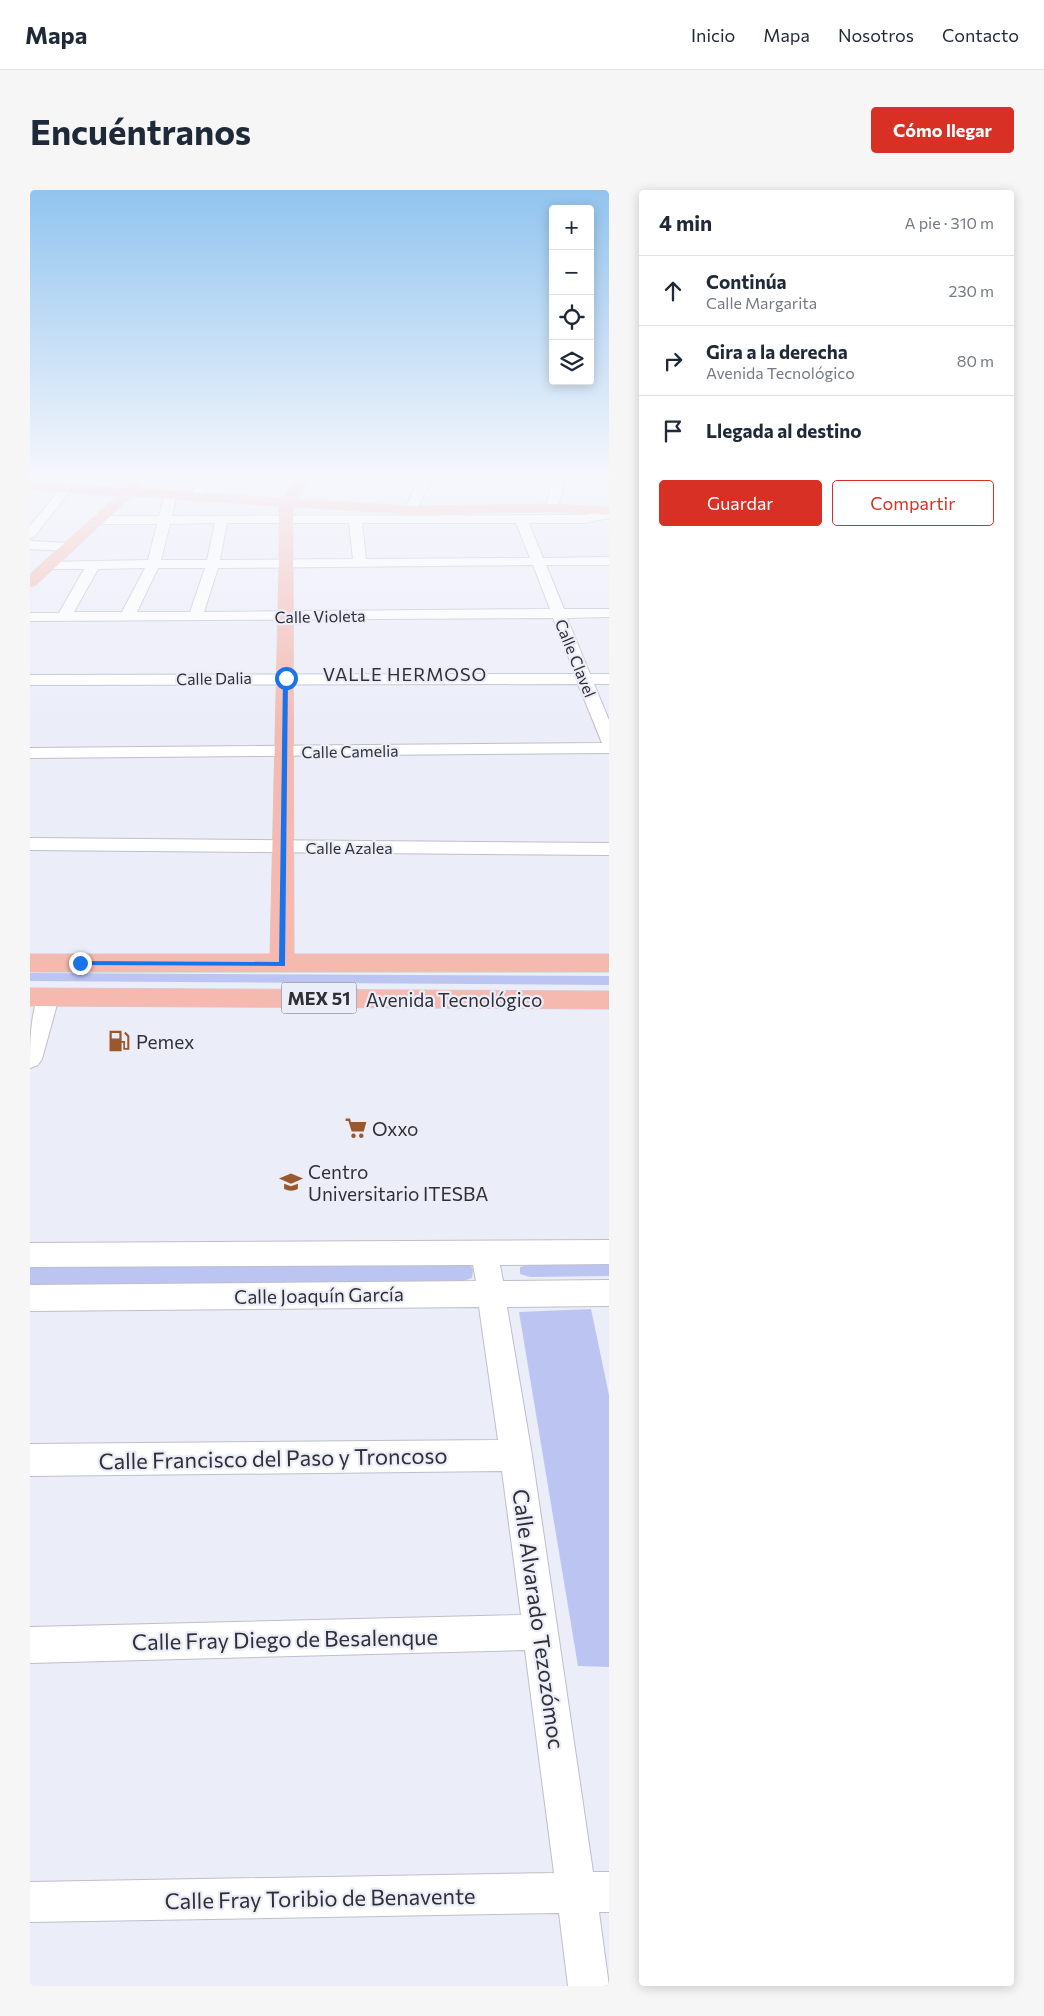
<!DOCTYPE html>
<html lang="es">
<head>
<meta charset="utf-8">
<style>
  :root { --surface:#fff; --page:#f6f6f7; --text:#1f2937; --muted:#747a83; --line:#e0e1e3; --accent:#d93025 }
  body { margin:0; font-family:Commissioner,sans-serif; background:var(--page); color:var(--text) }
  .controls { position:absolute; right:15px; top:15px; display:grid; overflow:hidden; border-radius:5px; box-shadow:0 2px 12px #0003 }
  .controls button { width:45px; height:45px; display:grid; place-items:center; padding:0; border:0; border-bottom:1px solid var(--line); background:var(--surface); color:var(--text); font:25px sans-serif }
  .stop { position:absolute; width:15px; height:15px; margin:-11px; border:4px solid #1a73e8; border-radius:50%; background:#fff }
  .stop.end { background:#1a73e8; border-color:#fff; box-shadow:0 1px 5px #0008 }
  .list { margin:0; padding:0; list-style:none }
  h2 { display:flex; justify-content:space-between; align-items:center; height:65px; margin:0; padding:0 20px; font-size:21px }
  h2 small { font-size:16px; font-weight:400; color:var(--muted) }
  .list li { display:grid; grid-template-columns:32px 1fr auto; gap:15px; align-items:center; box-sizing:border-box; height:70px; padding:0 20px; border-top:1px solid var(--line) }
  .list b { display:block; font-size:19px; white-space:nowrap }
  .list p { margin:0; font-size:16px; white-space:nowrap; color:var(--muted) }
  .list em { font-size:16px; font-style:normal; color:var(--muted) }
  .actions { display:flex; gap:10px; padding:15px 20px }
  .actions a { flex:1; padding:11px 0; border:1px solid var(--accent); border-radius:5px; text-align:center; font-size:18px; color:var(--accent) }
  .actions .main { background:var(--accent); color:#fff }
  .icon { flex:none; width:28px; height:28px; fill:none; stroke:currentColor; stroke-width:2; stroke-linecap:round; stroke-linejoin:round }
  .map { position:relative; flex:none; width:579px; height:1796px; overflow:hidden; border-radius:5px }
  header { display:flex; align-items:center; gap:30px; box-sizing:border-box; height:70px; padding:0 25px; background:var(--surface); border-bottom:1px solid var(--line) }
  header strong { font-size:24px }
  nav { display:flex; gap:28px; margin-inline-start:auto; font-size:18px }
  .intro { display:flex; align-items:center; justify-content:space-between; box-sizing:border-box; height:120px; padding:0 30px }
  h1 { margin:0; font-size:35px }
  .button { padding:12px 22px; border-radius:5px; background:var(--accent); color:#fff; font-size:18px; font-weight:700 }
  main { display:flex; gap:30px; padding:0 30px }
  aside { flex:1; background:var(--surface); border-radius:5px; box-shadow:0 2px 12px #0003 }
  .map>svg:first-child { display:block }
  .green { fill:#bcc4f2 }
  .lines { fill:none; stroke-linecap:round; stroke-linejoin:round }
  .minor-casing { stroke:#bdbfca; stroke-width:2 }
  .major-casing { stroke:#cdcdce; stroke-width:1 }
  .minor { fill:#fff; fill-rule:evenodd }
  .major { fill:#f5b9b0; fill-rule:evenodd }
  .route { fill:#1a73e8 }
  .labels { text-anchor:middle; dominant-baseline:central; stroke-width:4.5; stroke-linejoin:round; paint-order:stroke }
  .far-street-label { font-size:16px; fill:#2f2f34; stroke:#ebedf9 }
  .far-quarter-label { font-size:18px; letter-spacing:1px; fill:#2f2f34; stroke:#ebedf9 }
  .shield { fill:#ebedf9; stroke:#67686f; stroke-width:1 }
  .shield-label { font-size:18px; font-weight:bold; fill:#2f2f34 }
  .street-label { font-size:19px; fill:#2f2f34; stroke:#ebedf9 }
  .poi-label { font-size:19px; fill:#2f2f34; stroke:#ebedf9; text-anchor:start }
  .near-street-label { font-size:22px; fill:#2f2f34; stroke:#ebedf9 }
</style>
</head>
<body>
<header>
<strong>Mapa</strong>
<nav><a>Inicio</a><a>Mapa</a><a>Nosotros</a><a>Contacto</a></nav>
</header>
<div class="intro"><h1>Encuéntranos</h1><a class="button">Cómo llegar</a></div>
<main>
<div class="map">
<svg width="579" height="1796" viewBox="0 0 579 1796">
  <rect width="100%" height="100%" fill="#ebedf9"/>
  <g class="green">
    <path d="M0,783L579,786V795L0,791Z"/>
    <path d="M0,1074H440L443,1080L442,1088L433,1091L0,1100Z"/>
    <path d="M579,1074V1086L500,1087L490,1084V1077L498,1075Z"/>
    <path d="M561,1119L579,1205V1477L548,1476L489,1122Z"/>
  </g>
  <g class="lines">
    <g class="minor-casing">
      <g id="minor">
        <path d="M40,287H51L4,347L0,348V336Z"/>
        <path d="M171,287H182L170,309H162L160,307Z"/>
        <path d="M390,287H402L385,323H377L375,320Z"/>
        <path d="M523,287H535L528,318L522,322L516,318Z"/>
        <path d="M141,301L147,305L142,326L554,325L579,320V328L554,333H499L513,368L579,367V375H516L534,419H579V427L537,428L560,484H579V494H564L579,530V563L0,568V558L572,553L548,494L0,495V485L545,484L523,428L0,431V423H29L54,379H20L15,378L13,375L15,372L118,370L127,334H70L64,330L70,326H129L135,305ZM185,333L177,370H131L140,334ZM197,333H319L323,369L190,370ZM332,333H486L500,368L336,369ZM503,375L520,419L174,422L188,378ZM115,378L92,422H44L68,379ZM128,378H175L160,422H107Z"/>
        <path d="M0,351L40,353L46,357L40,361L0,359Z"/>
        <path d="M0,648L579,653V665L0,660Z"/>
        <path d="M18,799L26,801L29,807L12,869L8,875L0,878C0,852 0,825 10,801Z"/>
        <path d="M579,1050V1074L470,1075L473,1091L579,1090V1116L477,1117L502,1265L563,1682H579V1722H569L579,1796H538L529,1723L0,1732V1692L524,1683L495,1460L0,1473V1437L491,1425L472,1281L0,1286V1254L468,1250L449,1117L0,1121V1095L446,1091L443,1075L0,1077V1053Z"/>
      </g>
    </g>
    <g class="major-casing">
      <g id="major">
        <path d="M268,287H281L266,309L381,316L522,314L579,317V325L522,322L381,324L263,317L264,764H579V782H0V764H240L249,373V316L102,306L6,395L0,397V384L87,306L0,300V292L95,298L101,292L106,291L113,295L110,299L253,308Z"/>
        <path d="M0,798L579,801V819L0,816Z"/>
      </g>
    </g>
    <use href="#minor" class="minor"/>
    <use href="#major" class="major"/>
  </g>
  <linearGradient id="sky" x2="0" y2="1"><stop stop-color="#91c4ee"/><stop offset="0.53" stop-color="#f6f7fc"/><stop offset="1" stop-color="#f6f7fc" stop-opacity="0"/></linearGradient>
  <rect width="579" height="539" fill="url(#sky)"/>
  <path class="route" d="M256,486L258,488L255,776L48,775L47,773L50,771L249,772L253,488Z"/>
  <defs>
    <g id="fuel-bare" transform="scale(1.725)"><path d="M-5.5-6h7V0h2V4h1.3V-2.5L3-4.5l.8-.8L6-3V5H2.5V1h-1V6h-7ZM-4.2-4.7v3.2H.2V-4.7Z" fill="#9c572c" stroke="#ebedf9" stroke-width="2.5" paint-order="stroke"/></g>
    <g id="supermarket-bare" transform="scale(1.725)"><path d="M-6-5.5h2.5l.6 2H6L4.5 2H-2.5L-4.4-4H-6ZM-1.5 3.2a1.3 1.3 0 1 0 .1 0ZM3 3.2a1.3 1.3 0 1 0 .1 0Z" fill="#9c572c" stroke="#ebedf9" stroke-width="2.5" paint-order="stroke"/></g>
    <g id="university-bare" transform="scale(1.725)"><path d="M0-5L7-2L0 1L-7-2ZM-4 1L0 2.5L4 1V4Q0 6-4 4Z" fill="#9c572c" stroke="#ebedf9" stroke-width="2.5" paint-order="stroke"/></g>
  </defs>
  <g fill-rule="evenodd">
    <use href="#fuel-bare" x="89" y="851"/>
    <use href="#supermarket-bare" x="326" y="938"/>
    <use href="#university-bare" x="261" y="992"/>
  </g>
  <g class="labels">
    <g class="far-street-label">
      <text transform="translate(290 426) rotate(-1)">Calle Violeta</text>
      <text transform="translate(546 468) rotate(68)">Calle Clavel</text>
      <text transform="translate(184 488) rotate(-1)">Calle Dalia</text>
      <text transform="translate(320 561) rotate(-1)">Calle Camelia</text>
      <text x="319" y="657">Calle Azalea</text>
    </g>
    <g class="far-quarter-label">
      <text x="375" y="484">VALLE HERMOSO</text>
    </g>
    <rect class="shield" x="251.5" y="792.5" width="75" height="31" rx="4"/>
    <g class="shield-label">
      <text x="289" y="808">MEX 51</text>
    </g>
    <g class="street-label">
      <text x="424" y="809">Avenida Tecnológico</text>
      <text transform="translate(289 1105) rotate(-1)">Calle Joaquín García</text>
    </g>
    <g class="poi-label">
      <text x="106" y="851">Pemex</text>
      <text x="342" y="938">Oxxo</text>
      <text x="278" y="981">Centro<tspan x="278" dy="22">Universitario ITESBA</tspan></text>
    </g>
    <g class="near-street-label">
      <text transform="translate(243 1268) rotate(-1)">Calle Francisco del Paso y Troncoso</text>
      <text transform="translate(509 1429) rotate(82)">Calle Alvarado Tezozómoc</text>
      <text transform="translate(255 1449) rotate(-1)">Calle Fray Diego de Besalenque</text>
      <text transform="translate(290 1708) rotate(-1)">Calle Fray Toribio de Benavente</text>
    </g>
  </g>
</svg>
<div class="controls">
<button>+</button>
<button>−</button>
<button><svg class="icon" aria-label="locate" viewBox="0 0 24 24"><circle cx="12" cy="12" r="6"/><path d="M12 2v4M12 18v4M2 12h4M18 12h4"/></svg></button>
<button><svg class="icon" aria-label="layers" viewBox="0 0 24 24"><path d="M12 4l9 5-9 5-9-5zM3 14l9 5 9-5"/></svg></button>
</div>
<div class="stop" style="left:256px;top:488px"></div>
<div class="stop end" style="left:50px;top:773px"></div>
</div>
<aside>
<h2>4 min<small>A pie · 310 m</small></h2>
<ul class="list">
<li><svg class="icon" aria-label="ahead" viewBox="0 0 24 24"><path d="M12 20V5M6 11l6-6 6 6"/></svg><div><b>Continúa</b><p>Calle Margarita</p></div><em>230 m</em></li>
<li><svg class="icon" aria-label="right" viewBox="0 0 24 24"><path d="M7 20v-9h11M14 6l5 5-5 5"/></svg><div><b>Gira a la derecha</b><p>Avenida Tecnológico</p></div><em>80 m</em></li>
<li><svg class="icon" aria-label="arrive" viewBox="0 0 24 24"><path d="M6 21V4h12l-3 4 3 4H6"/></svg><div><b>Llegada al destino</b></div></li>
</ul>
<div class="actions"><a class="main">Guardar</a><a>Compartir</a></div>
</aside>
</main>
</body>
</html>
